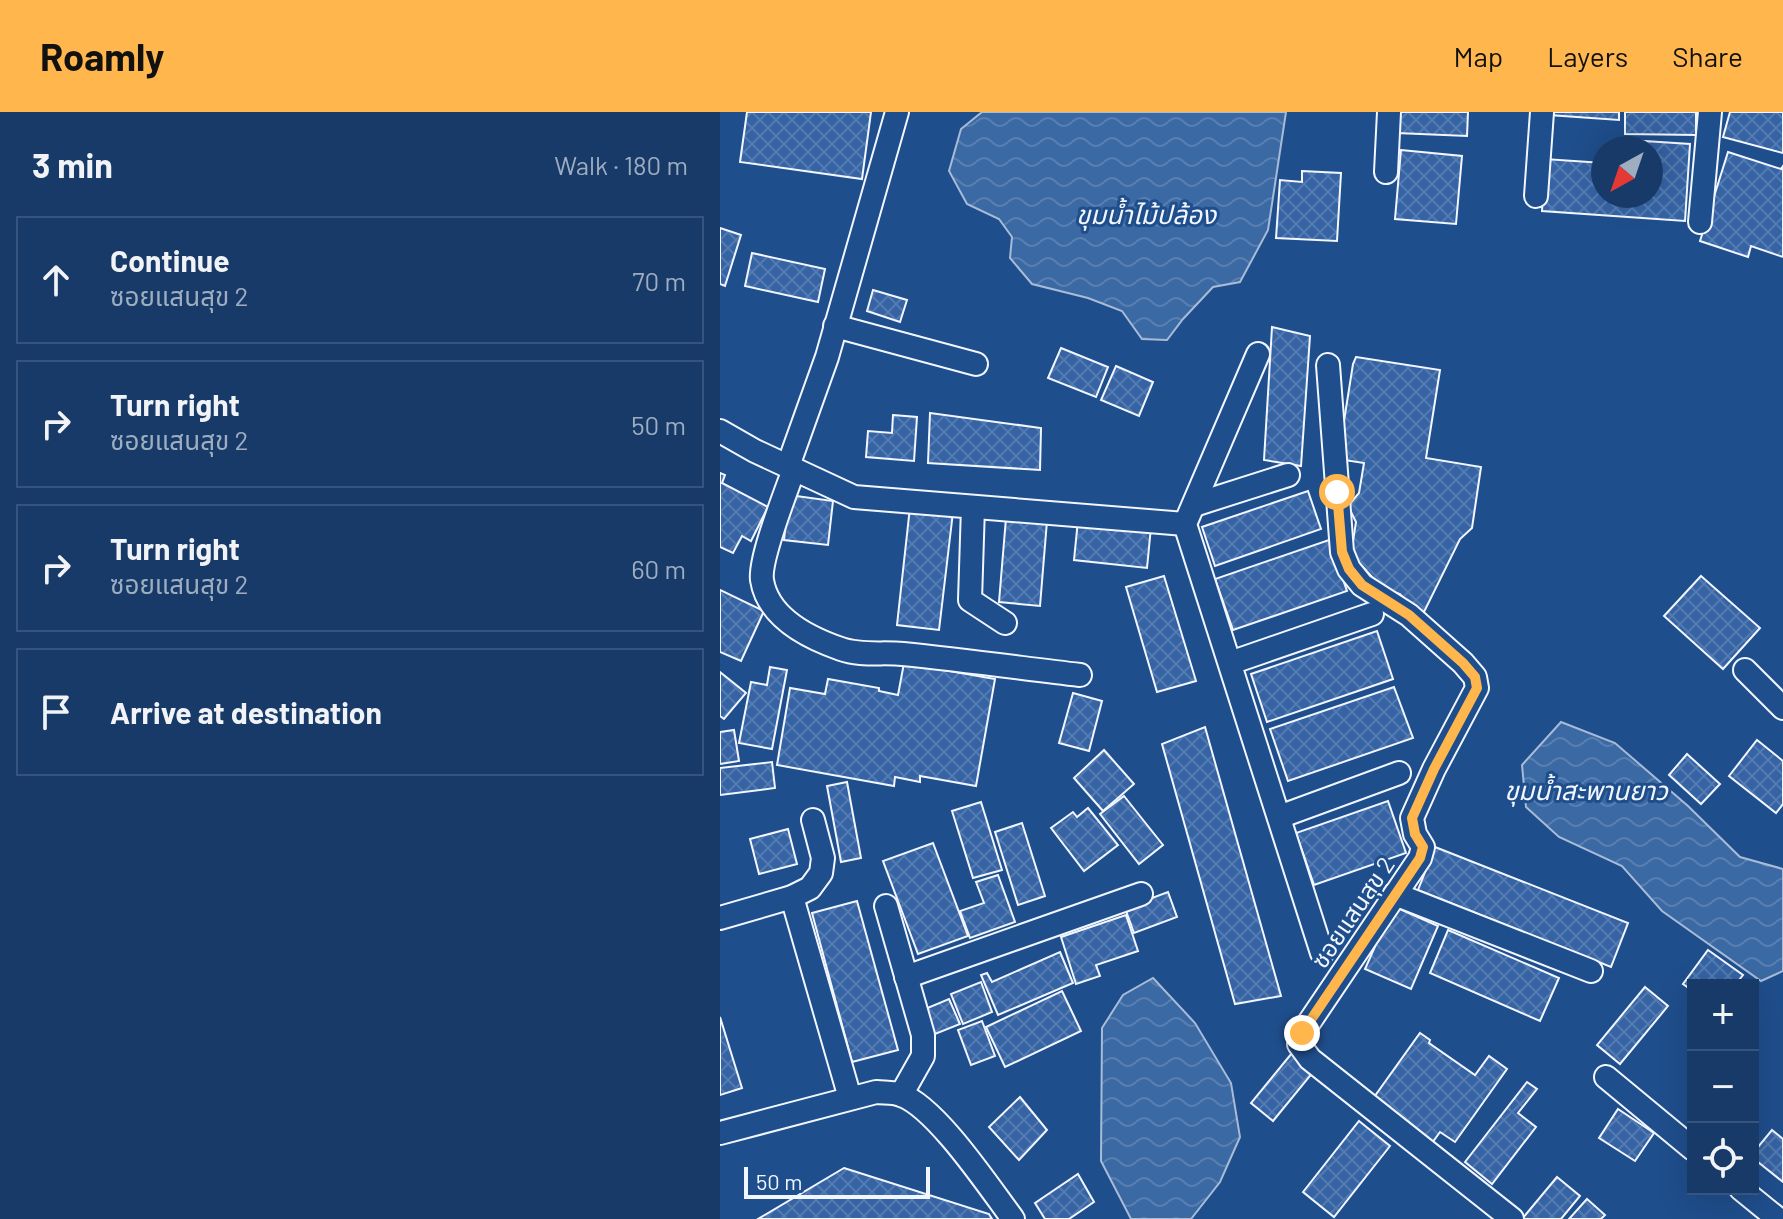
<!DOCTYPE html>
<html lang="en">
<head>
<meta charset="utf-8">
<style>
  :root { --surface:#173a69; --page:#20416f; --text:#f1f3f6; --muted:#9eadc0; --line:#36547d; --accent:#ffb74d }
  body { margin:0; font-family:Barlow,"Noto Sans Thai",sans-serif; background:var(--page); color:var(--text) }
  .controls { position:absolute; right:24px; bottom:24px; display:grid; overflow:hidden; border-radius:0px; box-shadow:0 8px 32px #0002 }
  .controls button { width:72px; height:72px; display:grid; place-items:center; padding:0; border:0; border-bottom:2px solid var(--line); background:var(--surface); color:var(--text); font:40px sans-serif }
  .compass { position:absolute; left:871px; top:24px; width:72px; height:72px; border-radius:50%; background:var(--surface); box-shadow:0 8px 32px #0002; rotate:220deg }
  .scale { position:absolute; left:24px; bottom:20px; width:186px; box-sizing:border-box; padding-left:8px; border:4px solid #f2f6ff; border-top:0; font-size:22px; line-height:28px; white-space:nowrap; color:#f2f6ff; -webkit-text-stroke:6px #1f4e8c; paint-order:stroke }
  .stop { position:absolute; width:24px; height:24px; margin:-18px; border:6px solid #ffb74d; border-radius:50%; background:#fff }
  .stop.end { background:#ffb74d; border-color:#fff; box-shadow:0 2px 8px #0008 }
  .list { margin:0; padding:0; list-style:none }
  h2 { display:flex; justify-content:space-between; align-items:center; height:104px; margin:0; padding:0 32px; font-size:34px }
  h2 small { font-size:26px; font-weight:400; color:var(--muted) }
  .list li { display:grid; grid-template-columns:52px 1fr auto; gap:24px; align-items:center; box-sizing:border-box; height:128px; margin:0 16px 16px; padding:0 16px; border:2px solid var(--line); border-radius:0px }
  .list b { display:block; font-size:30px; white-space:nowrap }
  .list p { margin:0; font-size:26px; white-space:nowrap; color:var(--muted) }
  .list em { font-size:26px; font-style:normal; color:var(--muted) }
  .icon { flex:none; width:44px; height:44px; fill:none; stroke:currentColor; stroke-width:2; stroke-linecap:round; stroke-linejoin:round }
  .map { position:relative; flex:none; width:1063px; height:1107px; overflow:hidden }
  header { display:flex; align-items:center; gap:48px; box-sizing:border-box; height:112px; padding:0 40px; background:var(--accent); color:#111 }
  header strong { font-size:38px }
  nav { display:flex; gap:44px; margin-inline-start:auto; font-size:28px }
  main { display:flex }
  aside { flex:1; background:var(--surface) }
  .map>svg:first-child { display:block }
  .water { fill:url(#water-waves); stroke:#a8bbd7; stroke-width:2 }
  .building { fill:url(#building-cross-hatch); stroke:#f2f6ff; stroke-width:2 }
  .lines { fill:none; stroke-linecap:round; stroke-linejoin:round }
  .street-casing { stroke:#f2f6ff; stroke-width:26 }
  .street { stroke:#1f4e8c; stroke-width:22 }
  .route { stroke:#ffb74d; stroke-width:10 }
  .labels { text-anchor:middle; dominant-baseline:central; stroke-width:6; stroke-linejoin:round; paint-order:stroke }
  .street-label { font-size:24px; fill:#f2f6ff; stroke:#1f4e8c }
  .water-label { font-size:26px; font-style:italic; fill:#f2f6ff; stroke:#1f4e8c }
</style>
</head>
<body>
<header>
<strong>Roamly</strong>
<nav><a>Map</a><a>Layers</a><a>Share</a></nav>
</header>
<main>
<aside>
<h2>3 min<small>Walk · 180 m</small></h2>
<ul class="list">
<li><svg class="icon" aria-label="ahead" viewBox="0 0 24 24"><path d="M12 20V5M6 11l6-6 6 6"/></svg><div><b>Continue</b><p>ซอยแสนสุข 2</p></div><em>70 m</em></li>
<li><svg class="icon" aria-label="right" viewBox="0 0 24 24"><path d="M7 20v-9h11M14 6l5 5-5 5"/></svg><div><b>Turn right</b><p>ซอยแสนสุข 2</p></div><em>50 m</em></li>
<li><svg class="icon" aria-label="right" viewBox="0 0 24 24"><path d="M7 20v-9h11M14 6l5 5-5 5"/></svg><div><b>Turn right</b><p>ซอยแสนสุข 2</p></div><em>60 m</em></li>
<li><svg class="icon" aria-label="arrive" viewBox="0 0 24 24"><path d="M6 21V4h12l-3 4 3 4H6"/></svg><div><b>Arrive at destination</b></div></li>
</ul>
</aside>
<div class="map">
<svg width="1063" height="1107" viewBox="0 0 1063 1107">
  <defs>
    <pattern id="water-waves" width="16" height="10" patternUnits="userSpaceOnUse" patternTransform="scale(2)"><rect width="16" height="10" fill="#3b69a3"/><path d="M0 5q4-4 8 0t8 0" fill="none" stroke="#587fb1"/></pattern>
    <pattern id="building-cross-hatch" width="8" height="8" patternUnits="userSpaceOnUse" patternTransform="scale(2)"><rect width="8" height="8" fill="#3563a3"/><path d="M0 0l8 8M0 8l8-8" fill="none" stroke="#537ab1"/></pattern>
  </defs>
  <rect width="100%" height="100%" fill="#1f4e8c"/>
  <g class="water">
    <path d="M262,0H566L548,118L520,170L493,175L463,207L447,228L422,227L402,199L368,186L312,172L290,146L292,125L279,107L247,92L229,59L241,17Z"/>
    <path d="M841,610L895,631L968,694L1020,745L1063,757V859L1041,869L942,799L902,754L839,725L806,695L802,653Z"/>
    <path d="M433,866L475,911L511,971L520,1025L500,1070L471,1107H411L381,1049L382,916L403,883Z"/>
  </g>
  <g class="building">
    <path d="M27,0H151L142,67L20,50Z"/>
    <path d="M678,0H748L747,24L677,21Z"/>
    <path d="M829,0H899V8L829,3Z"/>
    <path d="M905,0H976V23L905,22Z"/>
    <path d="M1010,0H1063V41L1003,25Z"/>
    <path d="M909,28L970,32L965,109L822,99L825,47L883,51V84H931V36H908Z"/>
    <path d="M681,38L742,44L736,112L675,107Z"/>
    <path d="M1008,40L1061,57L1063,54V145L1031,134L1028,145L980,129Z"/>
    <path d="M582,59L621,61L617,129L556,126L560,68L582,70Z"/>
    <path d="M0,116L21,123L5,174L0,172Z"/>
    <path d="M32,141L105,157L98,190L25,174Z"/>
    <path d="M153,178L187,188L180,210L147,199Z"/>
    <path d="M552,215L590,224L581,354L544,348Z"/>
    <path d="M341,236L388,255L376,285L328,266Z"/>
    <path d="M636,245L720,258L706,346L761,355L752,416L740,427L704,500L690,493L680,482L662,476L631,442L636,410L628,394L639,381L644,351L618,347L633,252Z"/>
    <path d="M396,254L433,270L419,304L381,288Z"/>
    <path d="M210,301L321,316L320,358L208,351Z"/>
    <path d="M173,303L197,305L194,349L146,345L148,319L172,321Z"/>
    <path d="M0,361L5,363L2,371L48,395L31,429L22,424L13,441L0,435Z"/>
    <path d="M588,379L601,417L495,454L482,415Z"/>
    <path d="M69,383L113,389L108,433L64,428Z"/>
    <path d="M190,395L233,400L219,518L177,513Z"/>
    <path d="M286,406L327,409L320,494L279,490Z"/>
    <path d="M358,408L431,415L427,456L354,448Z"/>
    <path d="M609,428L627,479L513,518L495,467Z"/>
    <path d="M444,464L476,569L437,580L406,475Z"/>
    <path d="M981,464L1040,516L1003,557L944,504Z"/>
    <path d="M0,478L44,499L21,549L0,540Z"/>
    <path d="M657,519L673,567L547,610L531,562Z"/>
    <path d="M184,551L275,567L256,674L200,664V670L175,665L174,674L57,653L70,576L105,582L108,567L159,576V579L178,583Z"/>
    <path d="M50,555L67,558L52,637L19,631L31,570L47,573Z"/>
    <path d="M0,560L26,581L4,607L0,604Z"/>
    <path d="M674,575L693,626L568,669L550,617Z"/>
    <path d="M353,581L382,589L369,639L339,631Z"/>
    <path d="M485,615L561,884L515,892L442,632Z"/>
    <path d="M14,618L19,649L0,652V620Z"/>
    <path d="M1037,628L1063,649V692L1056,701L1009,664Z"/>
    <path d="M384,638L414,672L383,699L354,666Z"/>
    <path d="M967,642L1000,672L981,692L949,663Z"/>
    <path d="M52,650L55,676L0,683V656Z"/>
    <path d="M127,670L141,746L121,750L107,674Z"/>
    <path d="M404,684L443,733L419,752L380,702Z"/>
    <path d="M668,689L686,741L594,773L576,721Z"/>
    <path d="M261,690L282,758L253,766L232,699Z"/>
    <path d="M368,696L398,733L364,759L331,716L353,700L357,705Z"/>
    <path d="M302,711L325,784L298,793L275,720Z"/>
    <path d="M68,717L77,752L39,762L30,727Z"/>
    <path d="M213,731L248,824L198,842L163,749Z"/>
    <path d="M715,735L908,811L891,855L698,778Z"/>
    <path d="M278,763L295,810L250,826L240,799L264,791L256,770Z"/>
    <path d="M448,780L457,805L414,821L405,796Z"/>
    <path d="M137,789L178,938L132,950L92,801Z"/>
    <path d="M673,794L718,814L691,877L645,857Z"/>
    <path d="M406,803L418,839L376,853L380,864L356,872L341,825Z"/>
    <path d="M728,818L839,866L820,909L710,861Z"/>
    <path d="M988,838L1023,863L1016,872L1018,873H973V879L963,872Z"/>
    <path d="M340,840L353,871L278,903L261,863L267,861L272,870Z"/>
    <path d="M261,870L272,900L243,912L231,882Z"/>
    <path d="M925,875L948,894L900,952L877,933Z"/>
    <path d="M342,879L361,919L285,955L266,915Z"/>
    <path d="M229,887L240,912L215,922L205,897Z"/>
    <path d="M0,905L22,976L0,983Z"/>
    <path d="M262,909L275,944L251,953L238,918Z"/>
    <path d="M700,921L710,928L709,931L755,963L769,944L787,957L735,1030L720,1020L712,1031L652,988Z"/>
    <path d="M572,941L594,959L553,1009L531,991Z"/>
    <path d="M807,970L817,977L798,1001L816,1015L772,1072L745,1050Z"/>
    <path d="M300,985L327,1018L299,1048L269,1015Z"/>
    <path d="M898,997L934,1021L915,1049L879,1026Z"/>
    <path d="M639,1009L670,1034L614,1105L583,1080Z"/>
    <path d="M1052,1018L1063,1027V1070L1033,1046V1041Z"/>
    <path d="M124,1056L269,1102L272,1107H38Z"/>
    <path d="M358,1062L374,1090L349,1107H325L315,1091Z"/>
    <path d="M837,1065L860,1084L841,1107H802Z"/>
    <path d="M867,1087L885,1103L881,1107H849Z"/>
  </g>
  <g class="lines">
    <g class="street-casing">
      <g id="street">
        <path d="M666,60L669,0"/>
        <path d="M816,84L822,0"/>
        <path d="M980,110L990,0"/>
        <path d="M115,214L256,252"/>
        <path d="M538,242L465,412L602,841"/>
        <path d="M608,253L622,440L629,457L642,473L689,503L743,551L755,565L757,576L714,657L692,706L695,722L703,735L700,746L582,921L579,932L590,947L792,1107"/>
        <path d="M0,319L35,339L134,385L465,412"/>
        <path d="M68,354L107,245L177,0"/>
        <path d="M74,357C66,380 39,447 42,468C48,506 89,526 121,537C140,544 163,540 183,542C242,548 301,556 360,563"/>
        <path d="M474,393L568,363"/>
        <path d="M253,395L250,488L285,511"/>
        <path d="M510,551L652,502"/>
        <path d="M1025,558L1063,596"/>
        <path d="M559,705L679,661"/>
        <path d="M675,782L871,859"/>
        <path d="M72,785L130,986"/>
        <path d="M166,794L203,923V944L181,983"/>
        <path d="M0,806L72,785L90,776L101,761L103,746L93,708"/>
        <path d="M186,865L421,782"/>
        <path d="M886,965L973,1037"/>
        <path d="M0,1021L156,980C164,981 174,980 181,983C216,995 269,1075 293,1107"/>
        <path d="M1021,1077L1058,1107"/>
      </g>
    </g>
    <use href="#street" class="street"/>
  </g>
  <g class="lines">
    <path class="route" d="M582,921L700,746L703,735L695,722L692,706L714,657L757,576L755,565L743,551L689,503L642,473L629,457L622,440L617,380"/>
  </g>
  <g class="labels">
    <g class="street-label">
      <text transform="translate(632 800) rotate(-56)">ซอยแสนสุข 2</text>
    </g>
    <g class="water-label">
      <text x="426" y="101">ขุมน้ำไม้ปล้อง</text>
      <text x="866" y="677">ขุมน้ำสะพานยาว</text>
    </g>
  </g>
</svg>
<div class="controls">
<button>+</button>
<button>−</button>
<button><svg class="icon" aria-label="locate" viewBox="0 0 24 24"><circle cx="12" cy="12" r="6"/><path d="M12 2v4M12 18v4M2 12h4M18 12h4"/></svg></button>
</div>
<svg class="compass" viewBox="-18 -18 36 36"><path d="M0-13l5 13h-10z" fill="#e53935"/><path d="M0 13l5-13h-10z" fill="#9eadc0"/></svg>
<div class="scale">50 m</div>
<div class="stop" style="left:617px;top:380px"></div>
<div class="stop end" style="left:582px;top:921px"></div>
</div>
</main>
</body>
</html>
